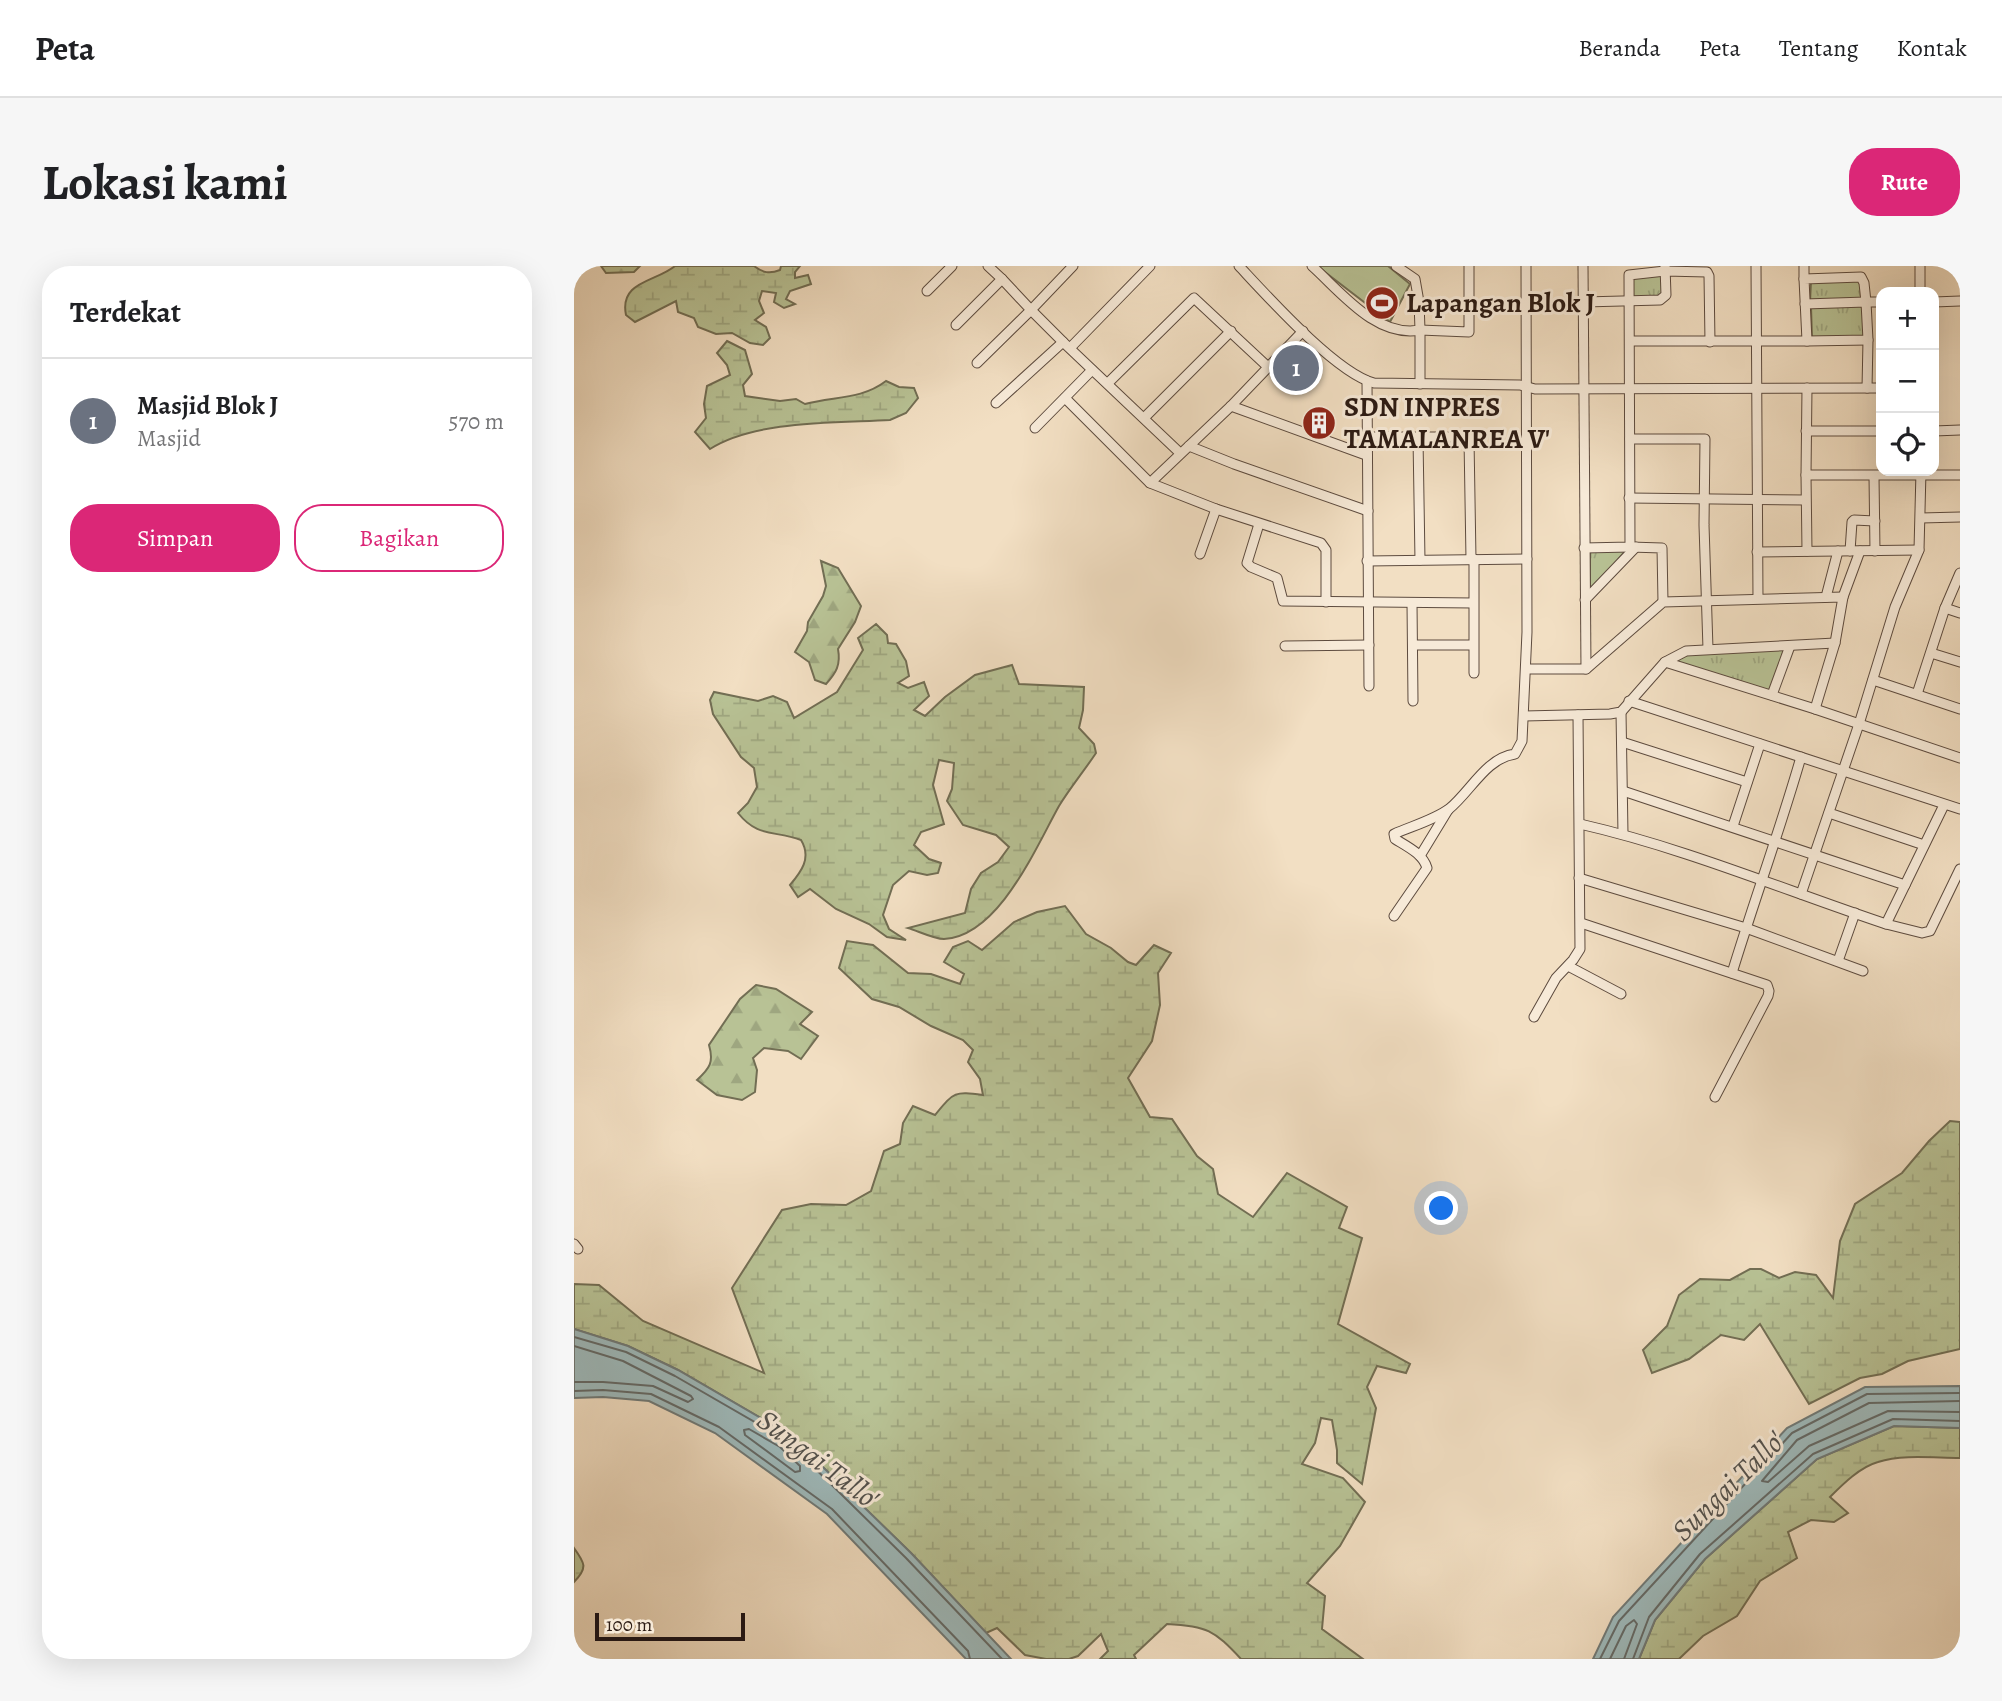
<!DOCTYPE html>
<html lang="id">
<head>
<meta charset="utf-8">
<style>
  :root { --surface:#fff; --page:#f6f6f6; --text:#202124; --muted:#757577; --line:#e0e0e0; --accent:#db2777 }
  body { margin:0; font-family:Alegreya,serif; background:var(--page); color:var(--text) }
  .controls { position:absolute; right:21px; top:21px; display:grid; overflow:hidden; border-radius:14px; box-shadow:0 7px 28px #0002 }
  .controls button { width:63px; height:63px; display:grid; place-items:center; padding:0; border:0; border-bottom:2px solid var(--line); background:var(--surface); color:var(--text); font:35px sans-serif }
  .scale { position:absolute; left:21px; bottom:18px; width:150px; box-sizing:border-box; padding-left:7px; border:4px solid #2b1a13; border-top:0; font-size:19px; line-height:24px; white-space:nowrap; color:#2b1a13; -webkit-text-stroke:5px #f7ead8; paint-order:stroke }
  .you { position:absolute; left:868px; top:943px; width:24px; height:24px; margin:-18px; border:5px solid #fff; border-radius:50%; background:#1a73e8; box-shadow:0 0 0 10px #1a73e833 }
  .badge { display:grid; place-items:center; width:46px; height:46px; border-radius:50%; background:var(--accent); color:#fff; font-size:23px; font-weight:700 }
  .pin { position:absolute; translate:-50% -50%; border:4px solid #fff; box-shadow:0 2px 7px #0006 }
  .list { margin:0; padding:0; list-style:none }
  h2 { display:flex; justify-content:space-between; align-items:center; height:91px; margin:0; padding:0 28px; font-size:30px }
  h2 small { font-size:23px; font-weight:400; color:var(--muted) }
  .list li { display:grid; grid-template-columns:46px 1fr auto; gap:21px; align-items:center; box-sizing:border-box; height:126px; padding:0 28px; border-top:2px solid var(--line) }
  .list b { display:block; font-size:26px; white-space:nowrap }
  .list p { margin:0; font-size:23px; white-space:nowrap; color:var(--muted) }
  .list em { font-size:23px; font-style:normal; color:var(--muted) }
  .actions { display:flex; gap:14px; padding:21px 28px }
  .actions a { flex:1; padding:16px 0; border:2px solid var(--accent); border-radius:28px; text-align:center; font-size:24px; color:var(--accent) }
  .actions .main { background:var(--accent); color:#fff }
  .icon { flex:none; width:38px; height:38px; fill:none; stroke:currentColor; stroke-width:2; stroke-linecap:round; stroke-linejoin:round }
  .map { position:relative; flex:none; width:1386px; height:1393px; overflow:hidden; border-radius:28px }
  header { display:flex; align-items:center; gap:42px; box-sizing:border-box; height:98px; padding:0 35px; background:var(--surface); border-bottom:2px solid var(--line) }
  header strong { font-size:33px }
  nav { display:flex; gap:38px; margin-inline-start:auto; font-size:24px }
  .intro { display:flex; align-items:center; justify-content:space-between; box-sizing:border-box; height:168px; padding:0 42px }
  h1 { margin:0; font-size:49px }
  .button { padding:18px 32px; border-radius:28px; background:var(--accent); color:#fff; font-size:24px; font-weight:700 }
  main { display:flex; gap:42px; padding:0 42px }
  aside { flex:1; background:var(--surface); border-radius:28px; box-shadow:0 7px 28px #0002 }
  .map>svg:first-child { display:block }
  .forest { fill:url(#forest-firs); stroke:#726e54; stroke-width:2 }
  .wetland { fill:url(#wetland-marsh); stroke:#726e54; stroke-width:2 }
  .park { fill:url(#park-tufts); stroke:#726e54; stroke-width:2 }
  .garden { fill:#b8c295; stroke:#726e54; stroke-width:2 }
  .water { fill:#9ebabc; stroke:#707a78; stroke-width:2 }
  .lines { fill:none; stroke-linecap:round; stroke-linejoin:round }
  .shore { stroke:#646a68; stroke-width:2 }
  .street-casing { stroke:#5d4b3f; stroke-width:11 }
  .street { stroke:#f7ead8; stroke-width:9 }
  .labels { text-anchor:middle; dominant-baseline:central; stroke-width:6; stroke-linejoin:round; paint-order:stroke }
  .poi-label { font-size:28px; font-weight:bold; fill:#2b1a13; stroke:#f7ead8; text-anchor:start }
  .water-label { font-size:30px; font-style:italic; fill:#53524e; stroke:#f7ead8 }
</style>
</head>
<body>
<header>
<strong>Peta</strong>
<nav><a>Beranda</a><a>Peta</a><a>Tentang</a><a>Kontak</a></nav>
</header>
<div class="intro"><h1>Lokasi kami</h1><a class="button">Rute</a></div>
<main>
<aside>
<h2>Terdekat<small></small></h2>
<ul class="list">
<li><span class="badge" style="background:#6b7280">1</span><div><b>Masjid Blok J</b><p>Masjid</p></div><em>570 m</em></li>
</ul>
<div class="actions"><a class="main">Simpan</a><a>Bagikan</a></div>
</aside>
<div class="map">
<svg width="1386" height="1393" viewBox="0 0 1386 1393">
  <defs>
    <pattern id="forest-firs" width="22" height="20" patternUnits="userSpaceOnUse" patternTransform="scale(1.75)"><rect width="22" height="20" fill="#b8c295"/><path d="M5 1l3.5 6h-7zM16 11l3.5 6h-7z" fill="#9ea680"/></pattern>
    <pattern id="wetland-marsh" width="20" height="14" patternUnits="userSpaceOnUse" patternTransform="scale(1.75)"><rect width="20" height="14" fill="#b8c295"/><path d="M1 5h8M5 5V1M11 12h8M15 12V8" fill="none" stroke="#9ea680"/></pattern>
    <pattern id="park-tufts" width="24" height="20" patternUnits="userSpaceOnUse" patternTransform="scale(1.75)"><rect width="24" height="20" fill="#b8c295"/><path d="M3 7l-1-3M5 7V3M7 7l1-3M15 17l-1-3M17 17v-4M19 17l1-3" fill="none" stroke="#9ea680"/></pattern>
  </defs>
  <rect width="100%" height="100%" fill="#f2dfc3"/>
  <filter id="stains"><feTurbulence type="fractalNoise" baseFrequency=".00286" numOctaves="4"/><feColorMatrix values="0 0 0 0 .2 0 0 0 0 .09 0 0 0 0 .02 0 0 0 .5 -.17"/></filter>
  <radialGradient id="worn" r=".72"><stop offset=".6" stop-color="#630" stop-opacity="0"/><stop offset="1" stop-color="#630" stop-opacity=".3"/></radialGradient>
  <g class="forest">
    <path d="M27,0H66L60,6L32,7Z"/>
    <path d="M247,295L264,302L287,340L281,356L264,383C267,399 262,407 252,418L241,414L235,396L221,386L233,365L234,356L249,330L252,320Z"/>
    <path d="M182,719L202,723L238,746L226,758L244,770L227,793L214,785L190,782L179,792L183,804L181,826L168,834L143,829L123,814C136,802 140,796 135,779L166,733Z"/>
  </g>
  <g class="wetland">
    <path d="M101,0H180C189,7 196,8 206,4L207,0H226L221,6V12L234,9L237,18L216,25L212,33L221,38L210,42L200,36L202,27L188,25L185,35L190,47L181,54L192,61L196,72L189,79L176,77L158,67L142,68L124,61L120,52L104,46L102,35L61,56L52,49C45,15 82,16 101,0Z"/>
    <path d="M153,75L171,84L178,108L169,119L171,130L206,135L222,133L231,138C260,130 287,134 312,115L325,121L340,122L344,132L332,147L316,154C263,157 181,154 136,183L121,166L132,152L130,138L133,120L156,109L153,99L143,87Z"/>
    <path d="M302,358L313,369L314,377L322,378L332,395L335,410L324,417L334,422L350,416L355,430L340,444L351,450L371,431L401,409L438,399L445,418L510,421L509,444L505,462L520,478L522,487C510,505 496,522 485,540C462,581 425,670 370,673C360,673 344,665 334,662L391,647L397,623L407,607L424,596L435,581L422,569L389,559L373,535L378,523L380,497L365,494L359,519L370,558L347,566L340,579L355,593L367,597L364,607L353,609L335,605L319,619L309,649L315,663L332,674L313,671L295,658L262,643L236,623L224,631L216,619C227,606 238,592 227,574C200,564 184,572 164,547L174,537L183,521L180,502L167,491L139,448L136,434L140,426L184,435L199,430L213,436L220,452L263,426L289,384L284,372Z"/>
    <path d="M491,640L512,668L537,682L554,696L562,699L580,679L597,687L584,707L586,739L578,775L554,812L576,851L598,853L623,890L639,903L644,928L679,951L713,907L773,941L765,962L788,972L764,1058L836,1098L832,1107L803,1100L793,1121L802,1142L788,1218L763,1197V1184L758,1154L747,1152L741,1177L728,1198L769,1212L791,1236L766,1280L733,1317L751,1330L748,1363L789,1393H667C640,1364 633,1360 593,1358L560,1389L562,1393H526L534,1385L527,1368L504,1390L495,1393H472L451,1389L423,1362L412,1367L337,1287L216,1169L104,1104L54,1080L0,1063V1018L25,1019L69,1055L190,1107L158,1022L208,944L237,938L272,939L297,925L310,885L326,878L329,857L339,840L361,849C380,826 380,825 409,829L406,813L394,796L399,784L389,774L357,760L325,741L298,733L265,702L273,675L299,679L334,707L357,708L386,718L390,708L370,696L379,681L394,675L408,684L440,656L463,646Z"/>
    <path d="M1376,855L1386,856V1083L1334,1095L1308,1108L1286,1112L1235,1138L1186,1058L1170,1074L1147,1069L1115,1093L1078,1107L1069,1084L1093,1060L1105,1029L1126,1013L1156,1014L1176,1003H1187L1205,1012L1221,1006L1242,1009L1259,1032L1266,975L1281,938L1328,907L1355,875Z"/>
    <path d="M1320,1160L1386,1162V1192C1360,1192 1329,1188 1304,1196C1286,1201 1269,1218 1256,1231L1274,1247L1260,1256L1237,1254L1214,1266L1223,1292L1186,1315L1163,1350L1129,1370L1105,1393H1065L1081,1354L1131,1293L1243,1193Z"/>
    <path d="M0,1282C11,1297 14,1302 0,1316Z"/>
  </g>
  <g class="park">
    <path d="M1089,7L1090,29L1057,35L1056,11Z"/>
    <path d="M1287,14L1289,34L1236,36L1237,15Z"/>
    <path d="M1290,39L1292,71L1238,72L1237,41Z"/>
    <path d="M1053,283L1016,327V284Z"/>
    <path d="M1210,383L1197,427L1098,396L1118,387Z"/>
  </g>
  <path class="garden" d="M743,0H814L836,18L816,56Z"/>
  <g class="water">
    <path d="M0,1063L54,1080L104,1104L216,1169L337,1287L437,1393H392L253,1248L141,1167L75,1135L29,1131L0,1132Z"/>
    <path d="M1386,1120V1162L1320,1160L1243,1193L1131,1293L1081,1354L1065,1393H1019L1039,1351L1213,1162L1291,1121Z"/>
  </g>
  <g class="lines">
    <g class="shore">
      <path d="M0,1071L52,1086L101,1110L212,1174L332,1292L428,1393"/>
      <path d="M0,1080L49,1095L117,1130L119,1133L114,1136L79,1120L29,1116H0"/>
      <path d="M0,1125L29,1124L77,1128L145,1161L258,1243L394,1385L396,1393"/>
      <path d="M1386,1135L1295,1137L1223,1174L1188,1215L1194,1216L1235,1180L1314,1145L1386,1146"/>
      <path d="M175,1163L206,1181L226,1200V1205L221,1206L171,1169L170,1164Z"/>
      <path d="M1026,1393L1045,1355L1218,1167L1293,1128L1386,1127"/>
      <path d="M1036,1393L1052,1360L1060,1354L1063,1358L1050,1393"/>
      <path d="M1059,1393L1075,1351L1126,1288L1239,1188L1319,1153L1386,1155"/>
    </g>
    <g class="street-casing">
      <g id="street">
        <path d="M414,0L428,13"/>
        <path d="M665,0C694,31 762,107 800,117L946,119L961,123L1307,122"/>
        <path d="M738,0C767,26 802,72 846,64L845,36L841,13L822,0"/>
        <path d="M1009,0L1012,403"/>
        <path d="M1182,0L1184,332"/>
        <path d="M1230,0V13"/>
        <path d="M1346,0V26"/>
        <path d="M353,25L378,0"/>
        <path d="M1010,36L1086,34L1092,29L1091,0"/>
        <path d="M1360,36L1386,35"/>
        <path d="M1231,38L1292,36L1294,74L1233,75"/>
        <path d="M382,59L428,13L457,44L403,97"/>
        <path d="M1056,75H1233L1230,13L1287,11L1290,17L1292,36H1307"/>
        <path d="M489,76L457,44L499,0"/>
        <path d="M497,81L576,0"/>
        <path d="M793,115L795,420"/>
        <path d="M534,117L620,32L694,101"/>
        <path d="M846,118V64L895,66V0"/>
        <path d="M1233,122L1232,209H1386"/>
        <path d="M1293,122L1294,74"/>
        <path d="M491,132L576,217L642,243L747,277L752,284V336"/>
        <path d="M422,137L489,76L606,187"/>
        <path d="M657,140L792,189"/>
        <path d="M571,151L657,65"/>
        <path d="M461,162L518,104"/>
        <path d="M1232,165H1307"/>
        <path d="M1360,165L1386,164"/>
        <path d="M792,171H892L895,173L897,293"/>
        <path d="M844,172L846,294"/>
        <path d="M1056,173H1131L1130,259L1134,383"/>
        <path d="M615,180L660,198L794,245"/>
        <path d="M1232,209L1233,285"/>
        <path d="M1300,210L1301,285"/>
        <path d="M576,217L657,140L729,65"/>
        <path d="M1055,232L1231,234"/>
        <path d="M1347,252L1386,251"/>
        <path d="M685,258L673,297L677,301L703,312L709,335L899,337"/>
        <path d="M1056,281L1088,282L1089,336"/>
        <path d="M1010,282L1056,281L1055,9L1091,5L1133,6L1135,10L1136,76"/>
        <path d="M1276,285L1278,256L1280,254L1301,255"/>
        <path d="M1183,286L1345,284"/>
        <path d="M626,288L642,243"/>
        <path d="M793,295L953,293"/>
        <path d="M1252,331L1264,285"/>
        <path d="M1269,331L1286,285"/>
        <path d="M1011,334L1062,281"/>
        <path d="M838,337L839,435"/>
        <path d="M1371,342L1386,347"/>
        <path d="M839,379H899"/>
        <path d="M711,380L795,379"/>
        <path d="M1357,387L1386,396"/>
        <path d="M1091,396L1241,443L1386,492"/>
        <path d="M952,403H1012L1089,336L1269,331L1261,377L1241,443"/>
        <path d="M900,407V293"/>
        <path d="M1299,414L1386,443"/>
        <path d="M1343,428L1371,342L1386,307"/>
        <path d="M1198,429L1216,380"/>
        <path d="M1055,435L1386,543"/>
        <path d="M1047,446L1049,568"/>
        <path d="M950,450L1036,448L1047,446L1091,396L1112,385L1261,377"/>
        <path d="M1048,476L1173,516"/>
        <path d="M1255,547L1350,579"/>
        <path d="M1006,558C1111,582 1210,624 1312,658L1331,619L1049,525"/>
        <path d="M1159,560L1186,478"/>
        <path d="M846,590L874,544"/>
        <path d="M1005,612L1172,662L1289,705"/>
        <path d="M1331,619L1370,539"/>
        <path d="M1227,628L1285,458L1321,341L1345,284L1347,205"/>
        <path d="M820,650L853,602C849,588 834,581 821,573L820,568C838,560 860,554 875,543C897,525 912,492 941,488L948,475L953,366L952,0"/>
        <path d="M1007,657L1193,719L1195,725L1194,730L1141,831"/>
        <path d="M1312,658L1348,667L1356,665L1386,603"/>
        <path d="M1264,695L1281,647"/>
        <path d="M994,700L1047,728"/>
        <path d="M1158,707C1180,635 1206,564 1227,491"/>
        <path d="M960,751L982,712L999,694L1006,683L1004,449"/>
        <path d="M0,978L4,983"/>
      </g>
    </g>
    <use href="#street" class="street"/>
  </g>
  <defs>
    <g id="stadium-disc" transform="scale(1.75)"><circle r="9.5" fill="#8f2418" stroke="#f7ead8"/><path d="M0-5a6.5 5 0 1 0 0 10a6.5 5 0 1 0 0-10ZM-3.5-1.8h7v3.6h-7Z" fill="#fff"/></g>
    <g id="building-disc" transform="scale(1.75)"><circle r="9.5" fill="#8f2418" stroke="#f7ead8"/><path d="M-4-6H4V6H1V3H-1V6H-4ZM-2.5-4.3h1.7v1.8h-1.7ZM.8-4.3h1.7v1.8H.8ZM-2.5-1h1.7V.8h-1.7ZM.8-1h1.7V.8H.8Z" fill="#fff"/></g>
  </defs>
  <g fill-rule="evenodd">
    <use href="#stadium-disc" x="808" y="37"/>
    <use href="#building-disc" x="745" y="157"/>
  </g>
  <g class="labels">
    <g class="poi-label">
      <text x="832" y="37">Lapangan Blok J</text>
      <text x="770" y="141">SDN INPRES<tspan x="770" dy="32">TAMALANREA V'</tspan></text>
    </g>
    <g class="water-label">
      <text transform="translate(244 1193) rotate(37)">Sungai Tallo'</text>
      <text transform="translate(1154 1220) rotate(-44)">Sungai Tallo'</text>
    </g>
  </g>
  <rect width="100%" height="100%" filter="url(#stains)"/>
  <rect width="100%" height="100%" fill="url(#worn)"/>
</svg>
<div class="controls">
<button>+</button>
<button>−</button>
<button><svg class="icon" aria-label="locate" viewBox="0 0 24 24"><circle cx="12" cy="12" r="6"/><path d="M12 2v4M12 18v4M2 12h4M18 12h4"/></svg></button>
</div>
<div class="scale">100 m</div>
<div class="you"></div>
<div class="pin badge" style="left:722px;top:102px;background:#6b7280">1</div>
</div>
</main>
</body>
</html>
